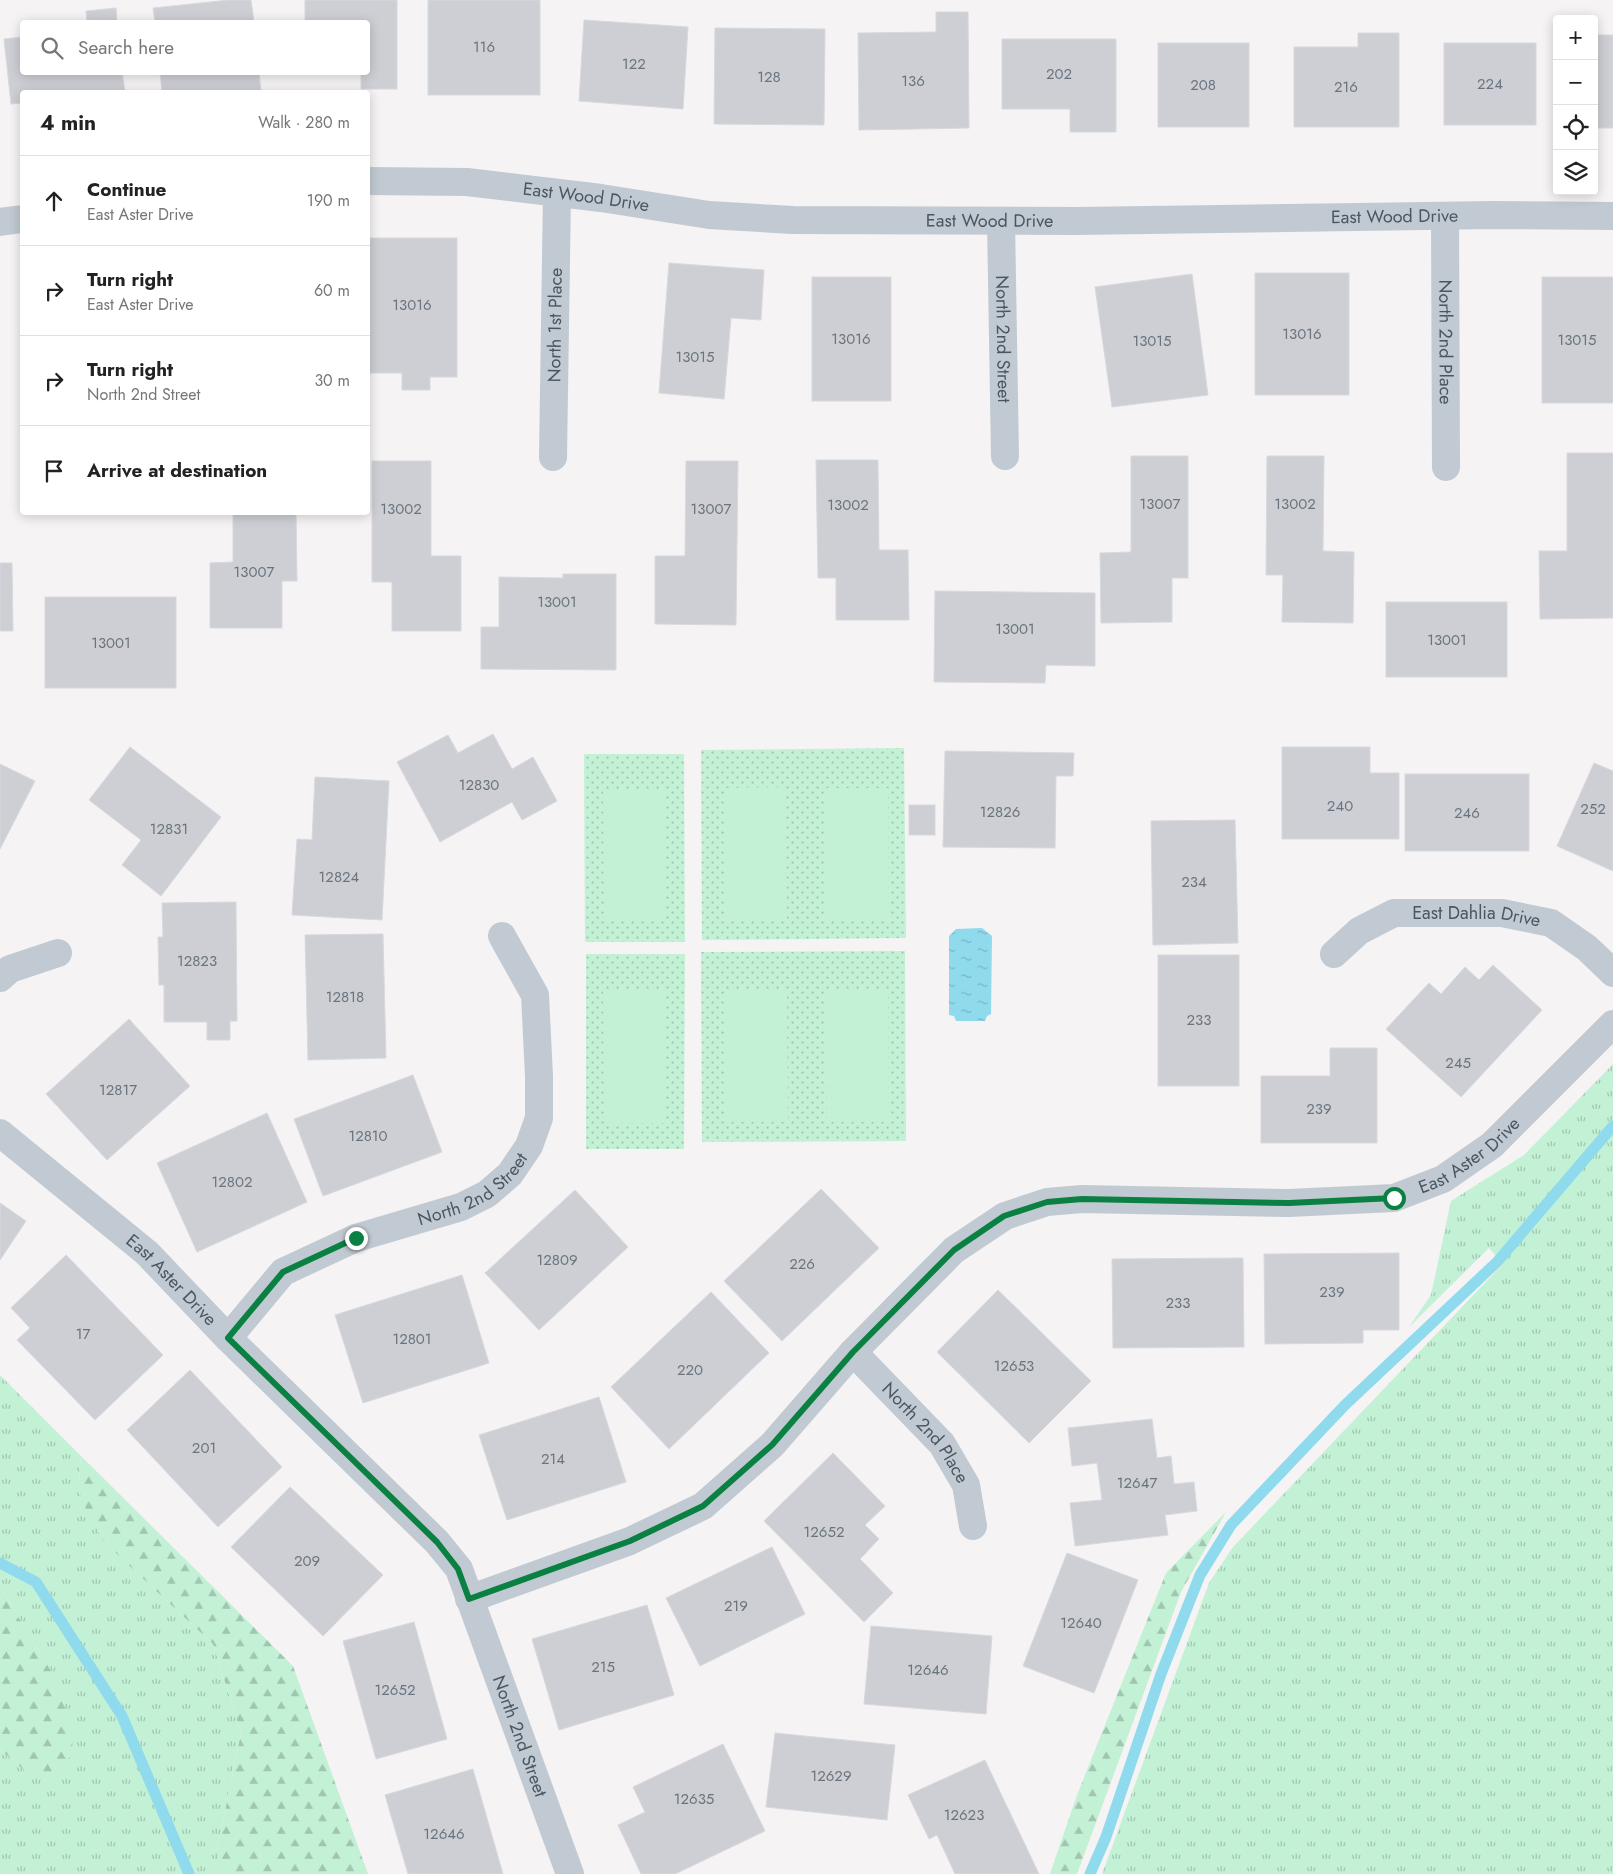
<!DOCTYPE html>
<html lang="en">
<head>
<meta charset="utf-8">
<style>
  :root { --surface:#fff; --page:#f6f6f6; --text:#222; --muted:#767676; --line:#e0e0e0 }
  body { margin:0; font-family:Jost,sans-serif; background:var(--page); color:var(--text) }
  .controls { position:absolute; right:15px; top:15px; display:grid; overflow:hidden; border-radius:5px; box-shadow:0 2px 12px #0003 }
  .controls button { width:45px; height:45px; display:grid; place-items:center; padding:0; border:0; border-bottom:1px solid var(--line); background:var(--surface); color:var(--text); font:25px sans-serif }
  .stop { position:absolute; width:15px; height:15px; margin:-11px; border:4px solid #0b8043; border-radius:50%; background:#fff }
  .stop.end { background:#0b8043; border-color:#fff; box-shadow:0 1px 5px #0008 }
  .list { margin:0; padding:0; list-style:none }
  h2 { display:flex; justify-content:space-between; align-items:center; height:65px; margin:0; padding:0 20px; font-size:21px }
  h2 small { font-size:16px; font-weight:400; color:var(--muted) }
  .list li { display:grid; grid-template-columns:32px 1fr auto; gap:15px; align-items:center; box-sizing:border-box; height:90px; padding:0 20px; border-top:1px solid var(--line) }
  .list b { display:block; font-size:19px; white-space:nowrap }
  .list p { margin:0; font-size:16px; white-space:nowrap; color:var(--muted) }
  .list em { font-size:16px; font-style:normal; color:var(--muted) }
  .icon { flex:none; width:28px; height:28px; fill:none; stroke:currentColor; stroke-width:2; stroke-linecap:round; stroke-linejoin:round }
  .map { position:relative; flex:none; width:1613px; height:1874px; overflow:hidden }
  .search { position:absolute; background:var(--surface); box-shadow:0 2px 12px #0003; left:20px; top:20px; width:350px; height:55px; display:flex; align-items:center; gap:12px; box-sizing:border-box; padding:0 18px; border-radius:5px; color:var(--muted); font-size:19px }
  .panel { position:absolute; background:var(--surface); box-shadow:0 2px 12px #0003; left:20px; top:90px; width:350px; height:425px; border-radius:5px }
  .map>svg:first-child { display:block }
  .grass { fill:url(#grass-tufts) }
  .forest { fill:url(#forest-firs) }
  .park { fill:url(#park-dots) }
  .pitch { fill:#c3f1d5 }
  .water { fill:url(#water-ripples) }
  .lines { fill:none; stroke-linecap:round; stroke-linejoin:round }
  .stream { stroke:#90daee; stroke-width:11 }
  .building { fill:#cdcfd5; stroke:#d7d9de }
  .minor { stroke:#c1cad2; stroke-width:28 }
  .route { stroke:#0b8043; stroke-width:6 }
  .labels { text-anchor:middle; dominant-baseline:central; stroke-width:4.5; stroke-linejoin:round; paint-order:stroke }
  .number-label { font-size:15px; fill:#6b747e }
  .street-label { font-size:18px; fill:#4a5661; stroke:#fff }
</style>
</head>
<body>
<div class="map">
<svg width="1613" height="1874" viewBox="0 0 1613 1874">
  <defs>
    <pattern id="grass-tufts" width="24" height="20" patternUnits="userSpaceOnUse" patternTransform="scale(1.25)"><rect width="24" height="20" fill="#c3f1d5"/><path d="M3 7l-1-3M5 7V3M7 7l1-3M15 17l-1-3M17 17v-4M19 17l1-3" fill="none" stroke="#a0c6b0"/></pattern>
    <pattern id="forest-firs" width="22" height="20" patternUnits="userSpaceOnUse" patternTransform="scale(1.25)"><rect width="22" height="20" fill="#c3f1d5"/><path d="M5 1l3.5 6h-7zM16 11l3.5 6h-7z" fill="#a0c6b0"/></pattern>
    <pattern id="park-dots" width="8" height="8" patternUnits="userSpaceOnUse" patternTransform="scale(1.25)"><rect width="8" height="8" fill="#c3f1d5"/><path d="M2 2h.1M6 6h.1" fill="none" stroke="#a0c6b0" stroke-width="1.8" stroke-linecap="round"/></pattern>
    <pattern id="water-ripples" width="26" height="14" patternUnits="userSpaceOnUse" patternTransform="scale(1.25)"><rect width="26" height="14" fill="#90daee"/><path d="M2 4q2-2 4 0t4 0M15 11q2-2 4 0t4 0" fill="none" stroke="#78b4c4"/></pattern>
  </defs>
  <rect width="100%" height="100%" fill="#f5f3f3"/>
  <g class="grass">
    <path d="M1613,1064V1874H1102L1209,1583L1233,1547L1503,1264L1489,1248L1409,1327L1431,1295L1451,1201L1524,1155Z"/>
    <path d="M0,1375L81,1456L79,1482L104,1542L213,1644L241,1733L217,1850V1874H0V1749L27,1773L54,1676L0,1587Z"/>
  </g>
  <g class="forest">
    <path d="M81,1456L293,1666L368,1874H217V1850L241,1733L213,1644L104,1542L81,1500L79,1482Z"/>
    <path d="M1226,1512L1181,1592L1077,1874H1050L1077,1795L1166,1573Z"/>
    <path d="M0,1587L54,1676L73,1730L72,1755L51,1775L27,1773L0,1749Z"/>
  </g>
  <g class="park">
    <path d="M904,748L906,938L702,940L701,750Z"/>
    <path d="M584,754H684L685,942H585Z"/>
    <path d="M905,951L906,1141L702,1142L701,952Z"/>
    <path d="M586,954H685L684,1149H586Z"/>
  </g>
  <g class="pitch">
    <path d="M786,787L787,919H725L724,788Z"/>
    <path d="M825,788H888L889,919L826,920Z"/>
    <path d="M603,789H665L666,921H604Z"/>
    <path d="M888,989L889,1122H827L826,990Z"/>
    <path d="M787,990L788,1122H726L725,991Z"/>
    <path d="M603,991H666V1123L604,1124Z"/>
  </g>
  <path class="water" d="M982,928L992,936L991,1014L987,1016L985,1021H956L954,1016L949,1015V936L956,929Z"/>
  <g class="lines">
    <g class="stream">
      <path d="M0,1563L36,1582L122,1716L189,1874"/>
      <path d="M1090,1874L1106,1837L1161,1674L1200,1575L1231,1525L1345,1405L1497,1262L1613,1126"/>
    </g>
  </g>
  <g class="building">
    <path d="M229,0H251L254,22H155L153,8Z"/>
    <path d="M305,0H397V89H361V72H368V22H305Z"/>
    <rect x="428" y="0" width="112" height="95"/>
    <path d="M116,8L117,22H87L86,11Z"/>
    <path d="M936,12H968L969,128L859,130L858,33L936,32Z"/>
    <path d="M584,20L688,27L683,109L579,101Z"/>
    <path d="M715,28L825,29L824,125L714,124Z"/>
    <path d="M1358,33H1399V127H1294V47H1358Z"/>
    <rect x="1594" y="35" width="19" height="93"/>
    <path d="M22,37V72H122L125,92H22V103L11,104L4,39Z"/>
    <path d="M1002,39H1116V132H1070V109H1002Z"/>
    <rect x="1158" y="43" width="91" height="84"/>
    <rect x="1444" y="43" width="92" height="82"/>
    <path d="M160,72H259L261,92H162Z"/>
    <path d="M368,238H457V377H430V390H402V373H368Z"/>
    <path d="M669,263L764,270L761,320L731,318L724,399L659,393Z"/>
    <rect x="1255" y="273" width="94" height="122"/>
    <path d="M1192,274L1208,395L1112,407L1095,287Z"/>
    <rect x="812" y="277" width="79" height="124"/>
    <rect x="1542" y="277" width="71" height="126"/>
    <path d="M1567,453H1613V618L1540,619L1539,551H1567Z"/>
    <path d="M1131,456H1188V578H1172V622L1101,623L1100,553L1131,552Z"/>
    <path d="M1267,456H1324L1323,551L1354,552L1353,623L1282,622L1283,575H1266Z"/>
    <path d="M816,460H878L879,550H908L909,620H836V578H818Z"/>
    <path d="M372,461H431V556H461V631H392V582H372Z"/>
    <path d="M686,461H738L736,625L655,624V556H685Z"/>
    <path d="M233,512H296L297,581H282V628H210V563L233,562Z"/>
    <path d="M0,563H12L13,631H0Z"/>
    <path d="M563,574H616V670L481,669V627H499V577L563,578Z"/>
    <path d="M935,591L1095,593V666L1046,665L1045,683L934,682Z"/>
    <rect x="45" y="597" width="131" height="91"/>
    <rect x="1386" y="602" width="121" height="75"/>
    <path d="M493,734L512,769L533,757L557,801L522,820L512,802L440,842L397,762L448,735L458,753Z"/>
    <path d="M130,747L221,817L161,896L122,865L141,840L89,800Z"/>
    <path d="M1282,747H1370V773H1399V839H1282Z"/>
    <path d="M945,751L1074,753L1073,776H1056L1055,848L943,847Z"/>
    <path d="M1594,763L1613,771V871L1557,846Z"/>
    <path d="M0,764L35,781L0,849Z"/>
    <rect x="1405" y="774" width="124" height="77"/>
    <path d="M315,777L389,781L382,920L292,915L297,839L312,840Z"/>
    <rect x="909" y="805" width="26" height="30"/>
    <path d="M1235,820L1238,943L1153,945L1151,821Z"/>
    <path d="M236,902L237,1021H230V1040H207V1022H164V985H159L158,937H163L162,903Z"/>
    <path d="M383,934L386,1058L308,1060L305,935Z"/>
    <rect x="1158" y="955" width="81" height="131"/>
    <path d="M1493,965L1542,1010L1461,1097L1386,1029L1429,983L1441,994L1465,967L1479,980Z"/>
    <path d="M129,1019L190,1086L107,1160L46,1094Z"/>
    <path d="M1330,1048H1377V1143H1261V1076H1330Z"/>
    <path d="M413,1075L442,1152L323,1196L294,1119Z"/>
    <path d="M267,1113L307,1202L197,1252L157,1163Z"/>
    <path d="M821,1189L879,1248L782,1341L724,1281Z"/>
    <path d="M575,1190L628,1247L539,1330L485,1273Z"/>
    <path d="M0,1203L26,1221L0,1260Z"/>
    <path d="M1399,1253V1330H1363V1343L1265,1344L1264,1254Z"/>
    <path d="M66,1255L163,1355L95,1420L17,1340L30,1328L11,1308Z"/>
    <path d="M1243,1258L1244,1347L1113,1348L1112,1259Z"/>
    <path d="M462,1275L489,1363L363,1403L335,1315Z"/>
    <path d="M998,1290L1091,1381L1029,1443L937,1352Z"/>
    <path d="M711,1292L769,1353L669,1449L611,1387Z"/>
    <path d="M190,1370L282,1467L218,1527L127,1430Z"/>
    <path d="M599,1397L626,1482L507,1520L479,1435Z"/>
    <path d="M1152,1419L1157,1458L1171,1456L1174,1484L1194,1482L1197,1511L1165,1515L1168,1535L1075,1546L1070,1503L1102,1500L1097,1463L1072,1466L1068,1428Z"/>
    <path d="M833,1453L885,1506L865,1525L879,1539L860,1559L893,1593L864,1622L764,1521Z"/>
    <path d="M290,1487L383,1575L323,1636L231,1547Z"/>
    <path d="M772,1547L805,1614L700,1666L666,1598Z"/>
    <path d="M1067,1553L1138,1580L1094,1693L1023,1666Z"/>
    <path d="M647,1605L674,1695L559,1730L532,1639Z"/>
    <path d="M414,1622L447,1739L376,1759L343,1641Z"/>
    <path d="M871,1626L992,1636L986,1714L864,1704Z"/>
    <path d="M775,1733L895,1745L887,1820L766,1807Z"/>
    <path d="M723,1744L765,1831L675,1874H641L618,1825L645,1812L633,1787Z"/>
    <path d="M985,1760L1039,1874H955L937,1835L929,1839L908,1795Z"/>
    <path d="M473,1769L503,1874H408L385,1795Z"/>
  </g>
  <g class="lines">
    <g class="minor">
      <path id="s1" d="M368,181L467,182L601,198L709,215L793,220L1076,221L1494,215L1613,216"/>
      <path id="s2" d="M1445,216L1446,467"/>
      <path id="s3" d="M1001,221L1005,456"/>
      <path d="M0,222L22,219"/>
      <path id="s4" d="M553,457L557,193"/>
      <path id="s5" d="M1334,954L1359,931L1394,913H1502L1551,923L1587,948L1613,973"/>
      <path d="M0,978L10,969L58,953"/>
      <path id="s6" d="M0,1133L147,1253L228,1338L437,1542L459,1569L570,1874"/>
      <path id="s7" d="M228,1338L283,1272L356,1238L461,1207L487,1194L510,1174L529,1146L539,1118V1076L535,995L502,936"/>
      <path id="s8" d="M853,1352L942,1444L966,1485L973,1526"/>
      <path id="s9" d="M469,1599L630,1541L703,1506L772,1445L853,1352L954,1250L1005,1216L1047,1202L1082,1199L1289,1203L1394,1198L1443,1179L1492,1145L1613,1024"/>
    </g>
  </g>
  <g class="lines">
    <path class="route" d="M356,1238L283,1272L228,1338L437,1542L458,1569L469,1599L630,1541L703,1506L772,1445L853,1352L954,1250L1004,1216L1047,1202L1082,1199L1289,1203L1394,1198"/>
  </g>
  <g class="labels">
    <g class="number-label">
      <text x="484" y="47">116</text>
      <text x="634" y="64">122</text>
      <text x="1059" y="74">202</text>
      <text x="769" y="77">128</text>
      <text x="913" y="81">136</text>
      <text x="1490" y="84">224</text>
      <text x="1203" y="85">208</text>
      <text x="1346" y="87">216</text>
      <text x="412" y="305">13016</text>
      <text x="1302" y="334">13016</text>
      <text x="851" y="339">13016</text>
      <text x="1577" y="340">13015</text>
      <text x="1152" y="341">13015</text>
      <text x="695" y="357">13015</text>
      <text x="1160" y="504">13007</text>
      <text x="1295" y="504">13002</text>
      <text x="848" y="505">13002</text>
      <text x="401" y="509">13002</text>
      <text x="711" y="509">13007</text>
      <text x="254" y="572">13007</text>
      <text x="557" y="602">13001</text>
      <text x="1015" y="629">13001</text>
      <text x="1447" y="640">13001</text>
      <text x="111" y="643">13001</text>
      <text x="479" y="785">12830</text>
      <text x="1340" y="806">240</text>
      <text x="1593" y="809">252</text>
      <text x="1000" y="812">12826</text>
      <text x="1467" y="813">246</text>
      <text x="169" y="829">12831</text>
      <text x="339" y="877">12824</text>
      <text x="1194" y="882">234</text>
      <text x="197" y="961">12823</text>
      <text x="345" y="997">12818</text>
      <text x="1199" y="1020">233</text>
      <text x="1458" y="1063">245</text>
      <text x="118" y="1090">12817</text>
      <text x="1319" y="1109">239</text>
      <text x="368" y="1136">12810</text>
      <text x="232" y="1182">12802</text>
      <text x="557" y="1260">12809</text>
      <text x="802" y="1264">226</text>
      <text x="1332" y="1292">239</text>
      <text x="1178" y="1303">233</text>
      <text x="83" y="1334">17</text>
      <text x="412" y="1339">12801</text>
      <text x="1014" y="1366">12653</text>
      <text x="690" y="1370">220</text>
      <text x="204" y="1448">201</text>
      <text x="553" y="1459">214</text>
      <text x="1137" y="1483">12647</text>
      <text x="824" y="1532">12652</text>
      <text x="307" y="1561">209</text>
      <text x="736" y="1606">219</text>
      <text x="1081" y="1623">12640</text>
      <text x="603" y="1667">215</text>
      <text x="928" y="1670">12646</text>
      <text x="395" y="1690">12652</text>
      <text x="831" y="1776">12629</text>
      <text x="694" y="1799">12635</text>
      <text x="964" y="1815">12623</text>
      <text x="444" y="1834">12646</text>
    </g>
    <g class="street-label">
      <text stroke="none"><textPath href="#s1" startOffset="219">East Wood Drive</textPath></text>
      <text stroke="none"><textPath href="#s1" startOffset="1029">East Wood Drive</textPath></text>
      <text stroke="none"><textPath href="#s1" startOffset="624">East Wood Drive</textPath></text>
      <text stroke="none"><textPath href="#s4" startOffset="132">North 1st Place</textPath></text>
      <text stroke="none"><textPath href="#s3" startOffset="118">North 2nd Street</textPath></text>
      <text stroke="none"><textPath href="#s2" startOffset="126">North 2nd Place</textPath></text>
      <text stroke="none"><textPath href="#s5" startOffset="156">East Dahlia Drive</textPath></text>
      <text stroke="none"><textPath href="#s9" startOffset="1151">East Aster Drive</textPath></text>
      <text stroke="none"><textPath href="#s7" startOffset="295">North 2nd Street</textPath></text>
      <text stroke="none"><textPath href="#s6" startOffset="226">East Aster Drive</textPath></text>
      <text stroke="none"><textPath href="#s8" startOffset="109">North 2nd Place</textPath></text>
      <text stroke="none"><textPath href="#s6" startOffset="812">North 2nd Street</textPath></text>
    </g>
  </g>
</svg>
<div class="controls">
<button>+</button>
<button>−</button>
<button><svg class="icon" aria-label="locate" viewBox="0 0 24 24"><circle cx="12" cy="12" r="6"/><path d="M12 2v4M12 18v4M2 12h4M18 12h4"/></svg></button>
<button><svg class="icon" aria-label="layers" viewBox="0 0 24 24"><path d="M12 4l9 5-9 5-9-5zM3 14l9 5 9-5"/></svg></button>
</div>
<div class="stop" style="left:1394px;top:1198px"></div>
<div class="stop end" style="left:356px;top:1238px"></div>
<div class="search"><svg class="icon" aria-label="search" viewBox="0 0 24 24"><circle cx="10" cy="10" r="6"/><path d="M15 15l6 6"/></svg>Search here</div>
<section class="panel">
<h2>4 min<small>Walk · 280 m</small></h2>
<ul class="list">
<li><svg class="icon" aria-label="ahead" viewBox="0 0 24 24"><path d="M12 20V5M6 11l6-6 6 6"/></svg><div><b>Continue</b><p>East Aster Drive</p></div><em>190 m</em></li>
<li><svg class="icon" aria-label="right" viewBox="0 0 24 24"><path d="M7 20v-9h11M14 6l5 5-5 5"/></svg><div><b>Turn right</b><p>East Aster Drive</p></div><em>60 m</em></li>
<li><svg class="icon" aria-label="right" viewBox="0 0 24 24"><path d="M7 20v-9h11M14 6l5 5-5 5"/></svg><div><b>Turn right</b><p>North 2nd Street</p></div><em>30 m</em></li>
<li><svg class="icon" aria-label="arrive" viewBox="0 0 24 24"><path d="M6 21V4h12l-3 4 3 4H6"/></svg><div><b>Arrive at destination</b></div></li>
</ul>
</section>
</div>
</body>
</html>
